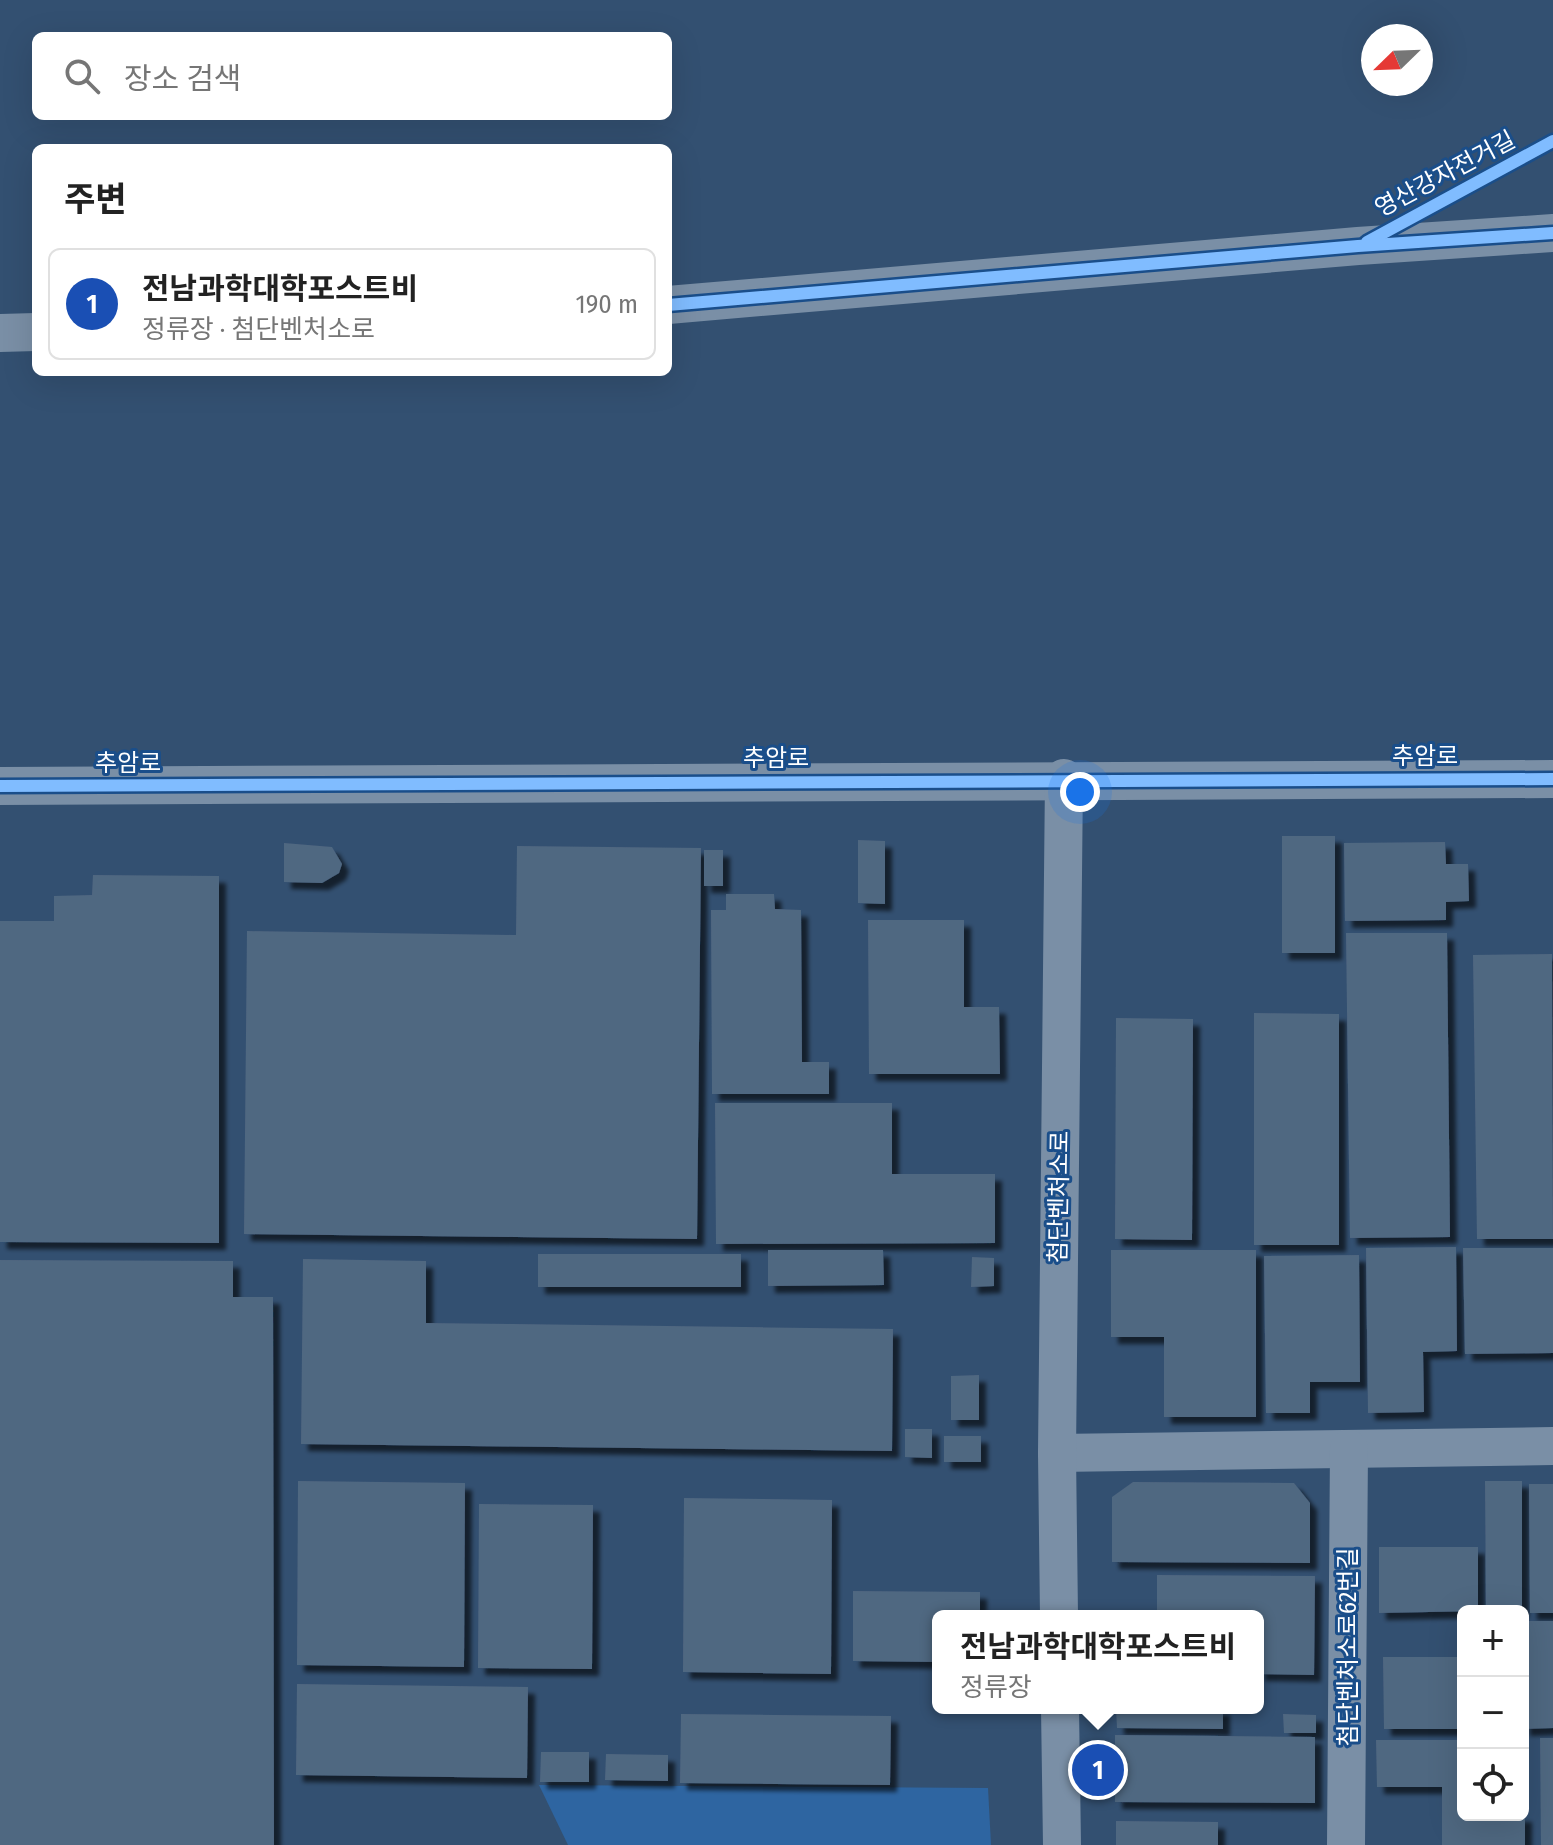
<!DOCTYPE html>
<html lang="ko">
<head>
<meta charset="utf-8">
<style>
  :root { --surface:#fff; --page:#f6f6f6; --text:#222; --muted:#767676; --line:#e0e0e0; --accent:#666a6f }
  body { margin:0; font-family:"Fira Sans Condensed","Noto Sans KR",sans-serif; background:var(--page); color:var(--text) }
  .controls { position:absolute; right:24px; bottom:24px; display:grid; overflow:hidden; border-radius:12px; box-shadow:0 8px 32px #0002 }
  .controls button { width:72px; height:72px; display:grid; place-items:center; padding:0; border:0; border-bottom:2px solid var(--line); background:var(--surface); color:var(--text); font:40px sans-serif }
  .compass { position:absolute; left:1361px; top:24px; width:72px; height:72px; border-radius:50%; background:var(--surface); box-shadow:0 8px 32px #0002; rotate:247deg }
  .you { position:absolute; left:1080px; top:792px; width:28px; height:28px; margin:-20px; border:6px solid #fff; border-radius:50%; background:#1a73e8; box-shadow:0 0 0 12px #1a73e833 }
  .badge { display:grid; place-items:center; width:52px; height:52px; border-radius:50%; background:var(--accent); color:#fff; font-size:26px; font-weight:700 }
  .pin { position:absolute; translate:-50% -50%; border:4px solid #fff; box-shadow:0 2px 8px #0006 }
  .popup { position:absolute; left:932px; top:1610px; width:332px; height:104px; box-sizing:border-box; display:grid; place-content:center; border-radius:12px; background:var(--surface); filter:drop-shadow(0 2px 6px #0005); font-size:26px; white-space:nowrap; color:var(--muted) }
  .popup b { font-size:30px; color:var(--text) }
  .popup::after { content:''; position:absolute; left:50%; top:100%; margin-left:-16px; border:16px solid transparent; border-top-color:var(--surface) }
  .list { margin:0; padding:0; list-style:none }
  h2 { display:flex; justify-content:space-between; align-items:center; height:104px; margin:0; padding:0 32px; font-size:34px }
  h2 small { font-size:26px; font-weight:400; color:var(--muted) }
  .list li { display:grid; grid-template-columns:52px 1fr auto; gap:24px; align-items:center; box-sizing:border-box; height:112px; margin:0 16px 16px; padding:0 16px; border:2px solid var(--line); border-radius:12px }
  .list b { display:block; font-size:30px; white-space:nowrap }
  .list p { margin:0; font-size:26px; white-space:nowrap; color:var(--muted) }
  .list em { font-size:26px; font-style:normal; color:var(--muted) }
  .icon { flex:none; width:44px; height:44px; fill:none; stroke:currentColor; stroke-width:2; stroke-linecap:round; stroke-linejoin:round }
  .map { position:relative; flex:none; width:1553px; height:1845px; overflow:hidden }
  .search { position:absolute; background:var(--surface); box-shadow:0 8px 32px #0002; left:32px; top:32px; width:640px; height:88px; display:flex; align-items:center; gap:20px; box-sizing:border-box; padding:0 28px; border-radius:12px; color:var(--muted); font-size:30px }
  .panel { position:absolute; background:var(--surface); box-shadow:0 8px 32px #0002; left:32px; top:144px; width:640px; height:232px; border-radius:12px }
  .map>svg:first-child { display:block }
  .green { fill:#2e65a1 }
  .building { fill:#506781; filter:url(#shadow) }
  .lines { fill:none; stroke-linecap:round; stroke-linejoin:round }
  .minor { stroke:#7a8fa6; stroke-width:38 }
  .cycleway-casing { stroke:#1a4e8a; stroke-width:17 }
  .cycleway { stroke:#80bcff; stroke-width:12 }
  .labels { text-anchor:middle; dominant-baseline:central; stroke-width:6; stroke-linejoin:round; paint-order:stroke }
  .street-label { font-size:24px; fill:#fff; stroke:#1a4e8a }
</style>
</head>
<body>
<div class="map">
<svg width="1553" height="1845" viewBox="0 0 1553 1845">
  <defs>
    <filter id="shadow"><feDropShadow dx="7" dy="7" stdDeviation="2" flood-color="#0009"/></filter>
  </defs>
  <rect width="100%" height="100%" fill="#335071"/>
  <path class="green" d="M539,1785L988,1788L991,1845H568Z"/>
  <g class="building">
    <rect x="1282" y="836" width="53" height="117"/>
    <path d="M858,840L885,841V904L858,903Z"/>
    <path d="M1445,842L1446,864H1468L1469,901L1446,902V920L1345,921L1344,843Z"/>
    <path d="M284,843L332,847L342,864L339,873L322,883L284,882Z"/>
    <path d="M517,846L701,848L697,1239L244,1234L247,931L516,935Z"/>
    <rect x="704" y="850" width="19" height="36"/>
    <path d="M93,875L219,876V1243L0,1242V921H54V896L92,895Z"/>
    <path d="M726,894H774L775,909L801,910L802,1062H829V1094H712L711,910H726Z"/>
    <path d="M868,920H964V1007H999L1000,1074H869Z"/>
    <path d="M1346,933H1447L1450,1237L1350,1238Z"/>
    <path d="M1552,954L1553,1239H1477L1473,955Z"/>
    <path d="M1254,1013L1339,1014V1245H1254Z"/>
    <path d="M1116,1018L1193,1019L1192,1240L1115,1239Z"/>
    <path d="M715,1103H892V1174H995V1243L716,1244Z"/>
    <path d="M1456,1247L1457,1351L1423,1352L1424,1412L1368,1413L1366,1248Z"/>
    <path d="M1463,1248H1553V1353L1465,1354Z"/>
    <path d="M768,1250H883L884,1285L768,1286Z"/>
    <path d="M1111,1250H1256V1417H1164V1337H1111Z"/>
    <rect x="538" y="1254" width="203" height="33"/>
    <path d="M1359,1255L1360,1382H1310V1413H1266L1264,1256Z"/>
    <path d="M972,1257L994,1258V1286L971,1287Z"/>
    <path d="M303,1259L426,1261V1323L893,1329L892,1451L301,1444Z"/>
    <path d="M0,1260L233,1261V1297H273L274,1845H0Z"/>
    <path d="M979,1375V1420H951V1376Z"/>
    <path d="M905,1429H932V1458L905,1457Z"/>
    <rect x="944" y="1436" width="37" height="26"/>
    <path d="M298,1481L465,1483L464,1667L297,1665Z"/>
    <path d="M1485,1481H1522V1611H1486Z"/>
    <path d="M1133,1482L1294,1483L1310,1503V1563L1112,1562V1497Z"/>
    <path d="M1529,1484H1553V1613H1530Z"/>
    <path d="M684,1498L832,1500L831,1674L683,1672Z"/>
    <path d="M479,1504L593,1505L592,1669L478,1668Z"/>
    <path d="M1379,1547H1478V1611L1379,1613Z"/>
    <path d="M1157,1575L1315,1576L1314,1675L1258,1674V1616H1157Z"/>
    <path d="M853,1591L980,1592V1616H938V1662L853,1661Z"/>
    <path d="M1525,1621H1553V1728L1523,1729Z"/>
    <path d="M1383,1657H1463V1729H1384Z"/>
    <path d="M297,1684L528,1687L527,1778L296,1775Z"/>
    <path d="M1116,1708H1223V1729L1117,1728Z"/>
    <path d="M681,1714L891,1716L890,1785L680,1783Z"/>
    <path d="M1283,1714L1316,1715V1733H1284Z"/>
    <path d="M1115,1735L1315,1737V1803L1115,1802Z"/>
    <path d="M1540,1738H1553V1845H1541Z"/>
    <path d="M1376,1740H1463V1815H1525V1845H1442V1787H1377Z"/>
    <path d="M541,1752H589V1782H540Z"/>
    <path d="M606,1754L668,1755V1781L605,1780Z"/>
    <path d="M1116,1821L1218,1822V1845H1116Z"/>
  </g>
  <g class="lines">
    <g class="minor">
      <path d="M668,305L1358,246L1553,233"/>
      <path d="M0,333L36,332"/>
      <path d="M0,786L1553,779"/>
      <path d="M1057,1453L1553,1446"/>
      <path d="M1059,1616L1057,1453L1064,778"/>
      <path d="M1060,1708L1062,1845"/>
      <path d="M1346,1845L1349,1449"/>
    </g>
    <g class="cycleway-casing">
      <g id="cycleway">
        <path d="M1367,242L1553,141"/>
        <path d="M668,305L1358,246L1553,233"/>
        <path d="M0,786L1553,779"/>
      </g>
    </g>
    <use href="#cycleway" class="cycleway"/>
  </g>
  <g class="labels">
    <g class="street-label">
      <text transform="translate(1445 174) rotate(-28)">영산강자전거길</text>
      <text x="1425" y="756">추암로</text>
      <text x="776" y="758">추암로</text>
      <text x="128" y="763">추암로</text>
      <text transform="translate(1059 1197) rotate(-89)">첨단벤처소로</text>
      <text transform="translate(1348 1647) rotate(-90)">첨단벤처소로62번길</text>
    </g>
  </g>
</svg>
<div class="controls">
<button>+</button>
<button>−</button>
<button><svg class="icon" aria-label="locate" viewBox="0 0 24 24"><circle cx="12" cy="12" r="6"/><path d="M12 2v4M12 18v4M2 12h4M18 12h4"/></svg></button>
</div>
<svg class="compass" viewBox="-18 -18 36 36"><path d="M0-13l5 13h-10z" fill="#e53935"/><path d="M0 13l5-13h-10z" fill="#767676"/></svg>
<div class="you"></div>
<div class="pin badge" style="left:1098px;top:1770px;background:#1a4fb4">1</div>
<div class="popup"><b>전남과학대학포스트비</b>정류장</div>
<div class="search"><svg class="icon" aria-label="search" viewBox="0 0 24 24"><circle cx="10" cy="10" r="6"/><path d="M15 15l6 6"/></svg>장소 검색</div>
<section class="panel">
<h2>주변<small></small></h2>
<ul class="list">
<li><span class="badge" style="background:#1a4fb4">1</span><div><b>전남과학대학포스트비</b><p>정류장 · 첨단벤처소로</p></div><em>190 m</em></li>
</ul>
</section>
</div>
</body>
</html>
